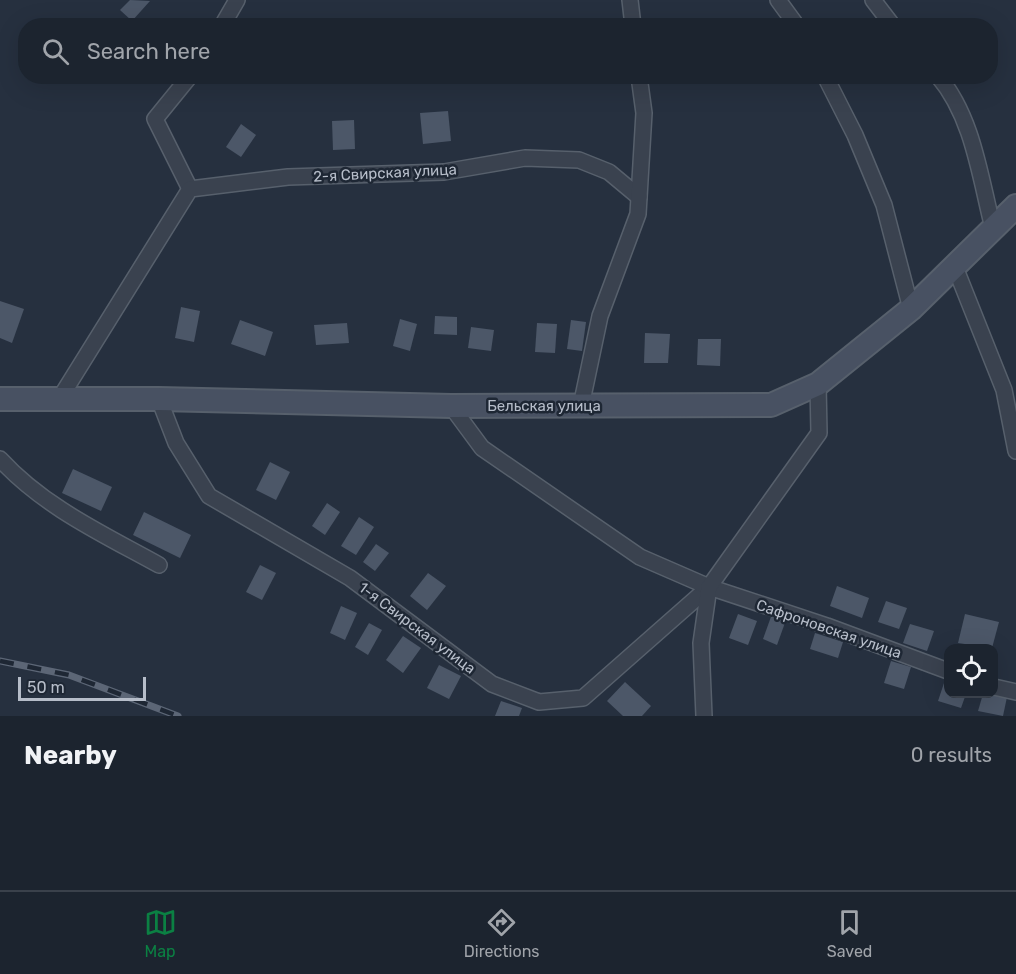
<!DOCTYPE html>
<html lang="en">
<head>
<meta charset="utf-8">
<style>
  :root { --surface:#1c242f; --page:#29303b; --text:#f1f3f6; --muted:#a0a4aa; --line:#3a414b; --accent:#0b8043 }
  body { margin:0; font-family:Rubik,sans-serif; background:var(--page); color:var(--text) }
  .controls { position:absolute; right:18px; bottom:18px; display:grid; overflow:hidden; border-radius:12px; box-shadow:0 6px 24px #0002 }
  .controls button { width:54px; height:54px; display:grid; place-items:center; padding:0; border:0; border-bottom:2px solid var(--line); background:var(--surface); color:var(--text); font:30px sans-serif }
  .scale { position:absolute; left:18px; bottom:15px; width:128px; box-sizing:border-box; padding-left:6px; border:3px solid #b6bdc9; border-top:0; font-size:16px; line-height:21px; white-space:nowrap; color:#b6bdc9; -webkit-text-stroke:4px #1e2734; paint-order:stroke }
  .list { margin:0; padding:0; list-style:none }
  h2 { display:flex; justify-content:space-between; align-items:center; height:78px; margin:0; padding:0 24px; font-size:26px }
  h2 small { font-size:20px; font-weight:400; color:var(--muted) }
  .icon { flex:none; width:33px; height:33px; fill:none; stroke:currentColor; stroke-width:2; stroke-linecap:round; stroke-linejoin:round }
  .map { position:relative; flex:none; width:1016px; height:716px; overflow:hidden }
  .search { position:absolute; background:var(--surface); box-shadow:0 6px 24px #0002; left:18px; right:18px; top:18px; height:66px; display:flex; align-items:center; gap:15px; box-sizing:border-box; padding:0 21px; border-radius:24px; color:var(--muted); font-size:22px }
  .sheet { height:174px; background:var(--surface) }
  nav { display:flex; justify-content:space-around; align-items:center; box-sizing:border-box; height:84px; border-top:2px solid var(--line); background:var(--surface); font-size:16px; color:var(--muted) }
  nav a { display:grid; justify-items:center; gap:3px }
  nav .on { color:var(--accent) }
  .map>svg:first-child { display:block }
  .building { fill:#4c5768 }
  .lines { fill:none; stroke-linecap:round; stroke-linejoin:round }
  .street-casing { stroke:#57606c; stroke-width:18 }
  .secondary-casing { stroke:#57606c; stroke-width:26 }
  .street { stroke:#3a424f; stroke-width:15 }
  .secondary { stroke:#485162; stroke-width:22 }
  .rail-casing { stroke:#5c6676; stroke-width:7 }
  .rail { stroke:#1e2734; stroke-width:4.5; stroke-dasharray:14; stroke-linecap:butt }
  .labels { text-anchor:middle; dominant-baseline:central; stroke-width:5; stroke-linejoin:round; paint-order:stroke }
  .street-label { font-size:15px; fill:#b6bdc9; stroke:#1e2734 }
</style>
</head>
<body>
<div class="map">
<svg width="1016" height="716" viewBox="0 0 1016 716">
  <rect width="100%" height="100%" fill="#26303f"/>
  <g class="building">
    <path d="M130,0L150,1L132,21L120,10Z"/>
    <path d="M448,111L451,141L423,144L420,113Z"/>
    <path d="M354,120L355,149L333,150L332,121Z"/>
    <path d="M241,124L256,135L241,157L226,147Z"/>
    <path d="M0,301L24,309L12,343L0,338Z"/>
    <path d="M181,307L200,311L194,342L175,338Z"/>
    <path d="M435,316L457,317V335L434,334Z"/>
    <path d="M400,319L417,324L410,351L393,346Z"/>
    <path d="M240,320L273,332L265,356L231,344Z"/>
    <path d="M571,320L586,322L582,351L567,349Z"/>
    <path d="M347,323L349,343L316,345L314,325Z"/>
    <path d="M537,323L557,324L555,353L535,352Z"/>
    <path d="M471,327L494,330L491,351L468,348Z"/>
    <path d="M645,333L670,334L668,363H644Z"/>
    <path d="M698,339H721L720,366L697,365Z"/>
    <path d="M270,462L290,472L276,500L256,490Z"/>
    <path d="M73,469L112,487L101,511L62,493Z"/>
    <path d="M327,503L340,512L325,535L312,526Z"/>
    <path d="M144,512L191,535L180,558L133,535Z"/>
    <path d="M359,517L374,527L356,555L341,546Z"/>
    <path d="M376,544L389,553L375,571L363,562Z"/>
    <path d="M260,565L276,573L262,600L246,592Z"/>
    <path d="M428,573L446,586L427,610L410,596Z"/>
    <path d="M837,586L869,598L862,618L830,606Z"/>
    <path d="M886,601L907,608L899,629L878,622Z"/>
    <path d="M341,606L357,613L345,640L330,633Z"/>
    <path d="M738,614L757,621L748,645L729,638Z"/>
    <path d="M772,614L786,620L777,645L763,639Z"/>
    <path d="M965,614L999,622L992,648L958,643Z"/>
    <path d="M369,623L382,630L368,655L355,647Z"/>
    <path d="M910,624L934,631L927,651L903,643Z"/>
    <path d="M815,633L843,642L838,658L810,649Z"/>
    <path d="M403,636L421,648L403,673L386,660Z"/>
    <path d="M891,661L911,667L904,689L884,683Z"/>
    <path d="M439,665L461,676L449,699L427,688Z"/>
    <path d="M945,680L948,681V694H966L961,708L938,701Z"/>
    <path d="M625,682L651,706L642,716H623L607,701Z"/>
    <path d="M983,694L1007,697L1003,716L978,711Z"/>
    <path d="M501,701L522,708L519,716H495Z"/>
  </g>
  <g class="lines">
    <g class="street-casing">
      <g id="street">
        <path d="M630,0L633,26"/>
        <path d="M778,0L797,26"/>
        <path d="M873,0L893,26"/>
        <path d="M222,26L237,0"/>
        <path d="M190,76L155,119L190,189"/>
        <path d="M825,76L855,135L884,205L911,309"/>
        <path d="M938,76C973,117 980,177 993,228"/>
        <path d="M955,267L1004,390L1016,451"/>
        <path d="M159,399L176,443L209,496L350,578L492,684L539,702L583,698L709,587"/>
        <path d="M67,401L60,398L190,189L288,177L444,172L525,158L579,160L609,172L639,197"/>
        <path d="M451,406L482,448L640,557L709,587L827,626L948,671"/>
        <path d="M581,406L600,316L638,214L644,113L639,76"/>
        <path d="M0,459C44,507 103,534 159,565"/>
        <path d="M994,687L1016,692"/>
        <path d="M704,716L701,643L709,587L819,433L818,384"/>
      </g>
    </g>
    <g class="secondary-casing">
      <path id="secondary" d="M0,399H159L451,406L771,405L818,384L911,309L1016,206"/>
    </g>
    <use href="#street" class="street"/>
    <use href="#secondary" class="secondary"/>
    <g class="rail-casing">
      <path id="rail" d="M0,661L69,675L178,716"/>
    </g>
    <use href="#rail" class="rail"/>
  </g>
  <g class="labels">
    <g class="street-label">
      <text transform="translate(385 173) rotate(-3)">2-я Свирская улица</text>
      <text x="544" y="406">Бельская улица</text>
      <text transform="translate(417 628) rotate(37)">1-я Свирская улица</text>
      <text transform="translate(829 629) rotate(19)">Сафроновская улица</text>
    </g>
  </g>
</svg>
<div class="controls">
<button><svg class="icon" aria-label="locate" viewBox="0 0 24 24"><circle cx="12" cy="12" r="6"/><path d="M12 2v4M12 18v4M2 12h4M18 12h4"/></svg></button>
</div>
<div class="scale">50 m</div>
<div class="search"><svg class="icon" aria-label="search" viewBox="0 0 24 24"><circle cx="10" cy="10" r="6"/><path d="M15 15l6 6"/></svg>Search here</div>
</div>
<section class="sheet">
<h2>Nearby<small>0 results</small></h2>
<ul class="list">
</ul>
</section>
<nav>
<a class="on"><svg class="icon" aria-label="map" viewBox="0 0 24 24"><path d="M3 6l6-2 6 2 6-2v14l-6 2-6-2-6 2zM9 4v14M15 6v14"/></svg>Map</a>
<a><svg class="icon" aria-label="directions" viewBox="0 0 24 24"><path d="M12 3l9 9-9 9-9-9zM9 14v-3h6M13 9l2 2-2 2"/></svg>Directions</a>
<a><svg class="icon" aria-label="saved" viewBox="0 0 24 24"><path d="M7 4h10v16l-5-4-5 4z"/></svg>Saved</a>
</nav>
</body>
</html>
